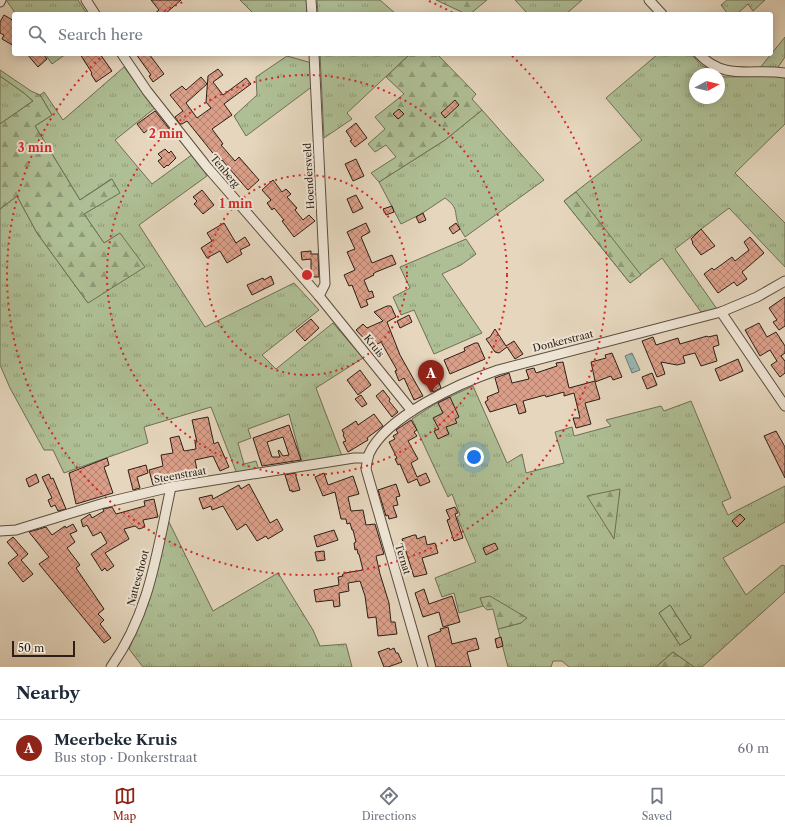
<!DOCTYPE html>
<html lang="en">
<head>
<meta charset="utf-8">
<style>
  :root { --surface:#fff; --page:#f6f6f7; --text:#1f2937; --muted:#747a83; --line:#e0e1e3; --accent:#8f2418 }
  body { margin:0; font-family:"Libre Caslon Text",serif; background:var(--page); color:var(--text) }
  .compass { position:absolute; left:689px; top:68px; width:36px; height:36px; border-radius:50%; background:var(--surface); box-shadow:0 2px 10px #0003; rotate:82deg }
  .scale { position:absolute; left:12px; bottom:10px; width:63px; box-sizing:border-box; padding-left:4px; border:2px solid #2c1f15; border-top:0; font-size:11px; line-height:14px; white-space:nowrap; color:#2c1f15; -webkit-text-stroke:3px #eee4d4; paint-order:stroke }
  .you { position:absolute; left:474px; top:457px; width:14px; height:14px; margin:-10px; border:3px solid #fff; border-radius:50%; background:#1a73e8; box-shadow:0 0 0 6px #1a73e833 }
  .badge { display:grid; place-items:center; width:26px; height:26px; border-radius:50%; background:var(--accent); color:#fff; font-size:13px; font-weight:700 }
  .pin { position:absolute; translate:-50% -33px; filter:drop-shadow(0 1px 2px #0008) }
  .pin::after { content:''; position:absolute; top:21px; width:14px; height:12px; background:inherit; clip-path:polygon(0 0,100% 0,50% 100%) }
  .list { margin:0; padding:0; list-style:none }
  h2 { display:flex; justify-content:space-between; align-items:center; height:52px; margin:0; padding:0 16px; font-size:17px }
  h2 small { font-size:13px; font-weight:400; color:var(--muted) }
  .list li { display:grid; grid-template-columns:26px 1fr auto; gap:12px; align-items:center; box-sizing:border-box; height:56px; padding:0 16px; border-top:1px solid var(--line) }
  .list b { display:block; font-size:15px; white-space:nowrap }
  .list p { margin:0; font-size:13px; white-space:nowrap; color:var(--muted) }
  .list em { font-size:13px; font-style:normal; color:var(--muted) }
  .icon { flex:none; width:22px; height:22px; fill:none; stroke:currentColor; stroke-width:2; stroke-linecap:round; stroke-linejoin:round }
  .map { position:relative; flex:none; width:785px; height:667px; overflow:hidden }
  .search { position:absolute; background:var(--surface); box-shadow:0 2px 10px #0003; left:12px; right:12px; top:12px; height:44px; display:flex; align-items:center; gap:10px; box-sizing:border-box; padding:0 14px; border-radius:4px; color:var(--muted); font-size:15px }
  .sheet { height:108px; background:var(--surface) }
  nav { display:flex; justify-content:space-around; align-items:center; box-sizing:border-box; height:56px; border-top:1px solid var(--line); background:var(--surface); font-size:11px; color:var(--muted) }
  nav a { display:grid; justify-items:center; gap:2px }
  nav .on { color:var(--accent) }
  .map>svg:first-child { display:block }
  .grass { fill:url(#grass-tufts); stroke:#6e6f55; fill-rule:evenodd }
  .forest { fill:url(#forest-firs); stroke:#6e6f55 }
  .water { fill:url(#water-ripples); stroke:#6c7b73 }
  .building { fill:url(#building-cross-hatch); stroke:#2c1f15; fill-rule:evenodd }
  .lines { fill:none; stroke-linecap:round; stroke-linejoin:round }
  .street-casing { stroke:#5a4d3f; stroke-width:11 }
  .street { stroke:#eee4d4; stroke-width:9 }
  .ring { fill:none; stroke:#d62828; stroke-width:2; stroke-dasharray:2 4 }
  .labels { text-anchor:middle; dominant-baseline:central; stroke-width:4; stroke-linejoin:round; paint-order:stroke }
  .street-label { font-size:10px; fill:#2c1f15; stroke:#eee4d4 }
  .centre { fill:#d62828; stroke:#eee4d4; stroke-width:2 }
  .ring-label { font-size:12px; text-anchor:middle; font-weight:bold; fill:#d62828; stroke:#eee4d4; stroke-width:4; stroke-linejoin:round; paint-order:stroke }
</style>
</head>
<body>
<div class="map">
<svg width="785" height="667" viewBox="0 0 785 667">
  <defs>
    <pattern id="grass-tufts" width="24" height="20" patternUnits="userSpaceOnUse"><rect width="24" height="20" fill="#afbf95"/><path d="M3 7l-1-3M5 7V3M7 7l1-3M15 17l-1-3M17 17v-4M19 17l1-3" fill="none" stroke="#8f9b78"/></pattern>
    <pattern id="forest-firs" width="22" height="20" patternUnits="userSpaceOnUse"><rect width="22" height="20" fill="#afbf95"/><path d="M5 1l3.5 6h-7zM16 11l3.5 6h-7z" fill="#8f9b78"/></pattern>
    <pattern id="water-ripples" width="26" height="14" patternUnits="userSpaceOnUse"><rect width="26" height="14" fill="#96b9b2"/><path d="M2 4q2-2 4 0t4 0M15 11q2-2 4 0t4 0" fill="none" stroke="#7b9690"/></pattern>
    <pattern id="building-cross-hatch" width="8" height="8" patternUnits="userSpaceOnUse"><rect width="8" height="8" fill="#db9f89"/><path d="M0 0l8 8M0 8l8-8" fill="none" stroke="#b2816f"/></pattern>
  </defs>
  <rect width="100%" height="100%" fill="#e5d6bd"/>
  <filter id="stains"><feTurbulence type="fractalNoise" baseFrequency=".005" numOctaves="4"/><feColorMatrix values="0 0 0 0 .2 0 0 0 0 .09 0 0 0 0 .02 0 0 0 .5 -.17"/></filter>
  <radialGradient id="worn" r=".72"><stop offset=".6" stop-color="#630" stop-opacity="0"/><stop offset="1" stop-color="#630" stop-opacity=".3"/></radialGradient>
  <g class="grass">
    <path d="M6,0H78L87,14H16Z"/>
    <path d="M240,0H309L310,14H254Z"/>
    <path d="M317,0H380L396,14H318Z"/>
    <path d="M515,0H582L566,14H528Z"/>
    <path d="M727,0H765L753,11L748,4L737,14H728L721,5Z"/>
    <path d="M785,37V57L776,70L759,69Z"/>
    <path d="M45,54H66L52,64Z"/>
    <path d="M320,54H410L347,113L352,119L324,138Z"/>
    <path d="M658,54H691L701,65L717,74H695V98H719V75L725,77L771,76L785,78V124L735,173L785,223V267L729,208L675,249L717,309L701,312L662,258L630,283L564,201L642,140L606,98Z"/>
    <path d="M287,56L312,63L313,86L246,136L234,116L257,95L256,77Z"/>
    <path d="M124,67L155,108L115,140L152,184L193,154L207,176L139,225L205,327L294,283L319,310L262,355L276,369L333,323L363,358L316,388L342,456L302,462L289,414L248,429L251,438L238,443L244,464L256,461L259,470L237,474L211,407L144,427L148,443L64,473L53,450H44L10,388L0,365V209L17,196L37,233L88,303L120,234L104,243L84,214L119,193L111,179L80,200L35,126L52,115L40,95L44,92L63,120Z"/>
    <path d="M0,76L24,93L33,101L0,124Z"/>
    <path d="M482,110L544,180L465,237C463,233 460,230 459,226C453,212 460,209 445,198L421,214L401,224L379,182L445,140Z"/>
    <path d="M466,239L476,254L461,265L442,274L482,333L434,354L414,310L401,315L393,297L410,288L400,267Z"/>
    <path d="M473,386L507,463L522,454L526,473L564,463L555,432L572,427L574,436L611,426L606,420L661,406L664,411L691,401L731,498L722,502L728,515L785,486V522L723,558L746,595L782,565L785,566V592L702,667H694L673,652L656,667H569L562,661H553L551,667H508L498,629L521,623L481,598L483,606L459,613L454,593L442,597L435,578L476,562L457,517L460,515L452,494L448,497L412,419L438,402ZM670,605L691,638L680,645L659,613Z"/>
    <path d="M167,518L213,611L278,573L313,630L320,646L346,644L352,667H143L129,649L146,608L158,568Z"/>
  </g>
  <g class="forest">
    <path d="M436,0H487L470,14H466Z"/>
    <path d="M410,54H437L476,94L472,99L482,110L445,140L379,182L371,173L396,157L386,145L375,152L368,144L385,129L375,117L404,94L386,77Z"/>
    <path d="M0,70L31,91L40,95L52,115L35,126L80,200L112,179L120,193L84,214L104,243L120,233L145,267L88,303L37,233L17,196L0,209V124L33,101L24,93L0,76Z"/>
    <path d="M576,192L641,275L630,283L564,201Z"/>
    <path d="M620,489L614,539L587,496Z"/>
    <path d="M490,596L527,618L521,623L498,629L493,609L487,610L483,606L480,598Z"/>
    <path d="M670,605L691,638L680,645L659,613Z"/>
    <path d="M673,652L694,667H656Z"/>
  </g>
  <path class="water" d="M632,353L640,370L632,373L625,356Z"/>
  <g class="building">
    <path d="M151,0H181L165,14H154L159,10Z"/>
    <path d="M4,15L14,21V46L2,39L4,35L0,33V22Z"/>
    <path d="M27,54H43L47,59L38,67Z"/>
    <path d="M80,54H100L112,71L96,82L91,74L92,73Z"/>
    <path d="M136,54H149L164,74L153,82L149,76L151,75Z"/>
    <path d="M218,69L223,75L213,82L223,95L246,78L251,84L224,104L232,115L212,129L221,141L223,144L221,145L235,161L239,157L259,180L248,190L222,160L220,162L187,121L182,124H180L175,117L183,111L170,95L182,86L186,90L201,77L207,84L186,103L197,118L211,108L206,102L208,76Z"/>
    <path d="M455,100L459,105L445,118L441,113Z"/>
    <path d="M399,109L404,114L398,119L393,114Z"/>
    <path d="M155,111L171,131L163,137L158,131L154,135L149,129L144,133L137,124Z"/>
    <path d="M356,123L367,138L355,147L350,141L352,140L346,131Z"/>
    <path d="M165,149L169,153L171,151L176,158L168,166L167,165L164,168L158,161L162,158L158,154Z"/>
    <path d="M356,159L364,176L353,181L345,164Z"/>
    <path d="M273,180L282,192L286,189L291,194L287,197L297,208L295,210L303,220L309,215L315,221L294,237L282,221L284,220L274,208L272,210L267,203L271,200L262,190Z"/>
    <path d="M202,190L214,205L203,214L194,204L197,201L193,197Z"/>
    <path d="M356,195L363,208L353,213L347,199Z"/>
    <path d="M392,206L394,212L386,215L383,209Z"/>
    <path d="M423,213L426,220L419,223L416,217Z"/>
    <path d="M224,223L236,243L245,237L250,245L240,250L242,254L227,263L220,251L207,258L201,248L212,241L207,233Z"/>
    <path d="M366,223L370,232L361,237L372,263L392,255L396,264L376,272L373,274L374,275L364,280L369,292L372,291L374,297L366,300L368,305L361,308L352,285L349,286L344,275L355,270L347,252L355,249L347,232Z"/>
    <path d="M456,223L460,229L453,234L449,228Z"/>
    <path d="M701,229L715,246L701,255L692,243L693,242L691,239Z"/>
    <path d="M750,237L764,253L742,272L747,279L737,286L734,282L718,293L704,274L712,268L714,270L732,257L735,261L749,250L744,242Z"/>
    <path d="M311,251V254H318L319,277H314L311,272V259L302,260L301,252Z"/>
    <path d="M271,276L274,284L252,295L247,285L263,278L264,280Z"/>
    <path d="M785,297V326L779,330L773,322L777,320L769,308Z"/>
    <path d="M387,306H391L396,317L387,322L400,355L423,396L414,400L404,378L399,381L395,371L397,370L381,342L372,347L356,330L363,324L367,328L383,321L374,312Z"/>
    <path d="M409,315L412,322L400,328L397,321Z"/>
    <path d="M311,319L319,328L305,341L296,331Z"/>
    <path d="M759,323L767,337L776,332L785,346V353L781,356L785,361V373L780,377L771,365L777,361L770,350L760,356L745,330Z"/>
    <path d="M495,329L506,346L514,341L523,354L515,359L507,347L499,353L495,352L486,339L490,337Z"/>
    <path d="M717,335L719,345L713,347L717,361L701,366L695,353L683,356L685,363L677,365L661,362L665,374L657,377L642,341L653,337L656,345L678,338L680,344L707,336L708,337Z"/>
    <path d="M475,343H478L485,359L450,374L444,360L465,351L464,348Z"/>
    <path d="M612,353L622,377L613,380L611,376L595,382L600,399L585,403L591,424L576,428L573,418H580L574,393L564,396V392L546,397L545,395L523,401L526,412L519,414L516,404L490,412L485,402L488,400L487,397L499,392L495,378L509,373L512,383L529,379L526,370L534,368L536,373L557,366L556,363L563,362L569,388L595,381L591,362L606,358L605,355Z"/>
    <path d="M738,359L743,371L720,381L715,369Z"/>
    <path d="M360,370L371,385L358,395L347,380Z"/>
    <path d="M652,373L657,385L647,389L642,377Z"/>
    <path d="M438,380L441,388L433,392L429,384Z"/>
    <path d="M383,390L390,399L389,401L398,412L392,417L376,396Z"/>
    <path d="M361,395L367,404L362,407L355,399Z"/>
    <path d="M450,397L459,417L455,419L457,423L446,427L449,434L438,439L434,431L439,429L433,418L443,413L438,403Z"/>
    <path d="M374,414L383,426L367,438L368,440L348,452L343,442L346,441L343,435L344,434L342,430L356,421L358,425Z"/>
    <path d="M208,417L214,444L218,442L229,467L220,471L213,456L195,460L197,470L161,476L163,483L153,485L149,470L163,466L161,455L173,453L170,438L179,436L184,451L196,449L195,442H197L192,420Z"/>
    <path d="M411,420L417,430L414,432L417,436L408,441L418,459L411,463L417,477L426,473L430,482L420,486L417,479L408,483L400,464L398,465L395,459L397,458L389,442L395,439L393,436L398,433L396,430Z"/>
    <path d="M289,425L301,460L262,466L253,438ZM283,437L289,455L283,456L279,450L278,451L280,457H272L267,442Z"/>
    <path d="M776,431L785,447V478L764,436Z"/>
    <path d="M107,458L109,465L104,467L113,493L76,504L69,473Z"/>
    <path d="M146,465L148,473L137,477L140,488L133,490L128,470Z"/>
    <path d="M295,473L300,490L292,492V490L290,491L285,475Z"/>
    <path d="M324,473L328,485L353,476L359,494L348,497L351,511L363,510L366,525L375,524L384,554L376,556L380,574L389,603L391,622H395L397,634L378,636L376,617L368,618L365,596L360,581L348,583L349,591L339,593L340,606L334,607L333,600L316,602L314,590L339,585L338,577L343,576L342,575L345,573L363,570L359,554H358L357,549L355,550L354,543L356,542L353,530H352L350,523L347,524L346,519H341L335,492L323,496L315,477Z"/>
    <path d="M36,474L39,482L29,487L26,479Z"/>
    <path d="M49,474L51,479L53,478L66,509L58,511L55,505L51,507L48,500L52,498L42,477Z"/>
    <path d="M249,484L270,523L277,519L283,530L268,539L266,536L257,541L246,524L237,530L223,506L212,510L211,506L203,509L199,498L212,495L213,499L239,485L241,489Z"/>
    <path d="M396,484L400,496L396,497L398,505L393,506L397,517L389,519L388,515L386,516L378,490Z"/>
    <path d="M154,499L158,517L143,520L145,527L139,529L135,526L124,529L129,539L105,553L114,566L107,571L105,568L102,571L91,554L107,543L101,532L93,536L87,525L83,527L81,520L90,514L92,518L104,511L103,509L112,507L116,514L145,506L144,501Z"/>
    <path d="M455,507L458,513L455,514L463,538L454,541L447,520L450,519L446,510Z"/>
    <path d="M740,514L745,519L737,527L732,521Z"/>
    <path d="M73,524L77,531L70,534L75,542L67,548L80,565L76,568L104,609L98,614L104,620L100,624L111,638L104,643L39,564L49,557L29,532L46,527L52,535L65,526L66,528Z"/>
    <path d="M334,530L338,540L317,547L314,536Z"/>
    <path d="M414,535H416L417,539L425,536L427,545L435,543L438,553L422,558L427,574L414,577L402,539Z"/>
    <path d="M13,537L28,554L21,560L33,574L23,582L8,563L18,555L7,542Z"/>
    <path d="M495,543L498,549L486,555L483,548Z"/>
    <path d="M324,551L325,560L317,561L315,552Z"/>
    <path d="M424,589L429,604L452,596L460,622L443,627L439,612L423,617L415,593Z"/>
    <path d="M448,627L452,644L476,638L479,649L467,652L471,667H436L428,636L441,631L440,629Z"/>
    <path d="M501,637L503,646L497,648L495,639Z"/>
    <path d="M389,648L390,650L394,648L396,653H398L402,662L388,667H384L378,652Z"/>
  </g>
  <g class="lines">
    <g class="street-casing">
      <g id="street">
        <path d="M86,0L95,14"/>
        <path d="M311,0L312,14"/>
        <path d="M649,0L662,14"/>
        <path d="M0,2L1,0"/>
        <path d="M122,54L147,91L207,167L319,296L412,411"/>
        <path d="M314,54L325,284L319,296"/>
        <path d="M699,54C724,81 753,68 785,73"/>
        <path d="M721,312L785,406"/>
        <path d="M0,531L16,530L104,503L171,487L354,458H368"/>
        <path d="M111,667C150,612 157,551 171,487"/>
        <path d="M423,667L366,469C367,464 367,459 369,454C386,416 460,383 498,370L721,312L757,297L785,281"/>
      </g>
    </g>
    <use href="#street" class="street"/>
  </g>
  <g class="ring">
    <circle cx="307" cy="275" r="100"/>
    <circle cx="307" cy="275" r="200"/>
    <path d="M159 14A300 300 0 0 1 185 1M429 1A300 300 0 0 1 455 14M512 56A300 300 0 1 1 102 56"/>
  </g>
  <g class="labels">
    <g class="street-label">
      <text transform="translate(225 171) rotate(50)">Tenberg</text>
      <text transform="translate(309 176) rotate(-93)">Hoendersveld</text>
      <text transform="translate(563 341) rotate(-14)">Donkerstraat</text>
      <text transform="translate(374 346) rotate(51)">Kruis</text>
      <text transform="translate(180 475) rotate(-10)">Steenstraat</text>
      <text transform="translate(403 559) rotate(73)">Ternat</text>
      <text transform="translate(138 578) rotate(-75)">Natteschoot</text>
    </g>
  </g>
  <circle cx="307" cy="275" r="6" class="centre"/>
  <g class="ring-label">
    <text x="166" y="138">2 min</text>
    <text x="35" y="152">3 min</text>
    <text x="236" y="208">1 min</text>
  </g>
  <rect width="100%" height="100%" filter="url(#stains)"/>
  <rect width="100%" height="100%" fill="url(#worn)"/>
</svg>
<svg class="compass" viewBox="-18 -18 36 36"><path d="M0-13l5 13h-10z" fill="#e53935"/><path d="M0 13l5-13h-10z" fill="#747a83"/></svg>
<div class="scale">50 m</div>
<div class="you"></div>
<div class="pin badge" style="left:431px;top:393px">A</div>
<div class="search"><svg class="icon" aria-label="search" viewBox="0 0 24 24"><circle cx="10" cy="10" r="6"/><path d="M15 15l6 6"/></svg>Search here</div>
</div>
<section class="sheet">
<h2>Nearby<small></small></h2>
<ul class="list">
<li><span class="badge">A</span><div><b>Meerbeke Kruis</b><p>Bus stop · Donkerstraat</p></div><em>60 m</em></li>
</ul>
</section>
<nav>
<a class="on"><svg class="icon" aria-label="map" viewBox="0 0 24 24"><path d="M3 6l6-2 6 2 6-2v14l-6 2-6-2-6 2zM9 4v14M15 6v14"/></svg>Map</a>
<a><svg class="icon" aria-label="directions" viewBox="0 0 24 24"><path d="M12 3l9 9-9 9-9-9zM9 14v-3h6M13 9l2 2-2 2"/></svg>Directions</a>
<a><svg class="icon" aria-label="saved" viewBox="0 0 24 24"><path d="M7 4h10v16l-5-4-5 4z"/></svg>Saved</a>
</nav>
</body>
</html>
